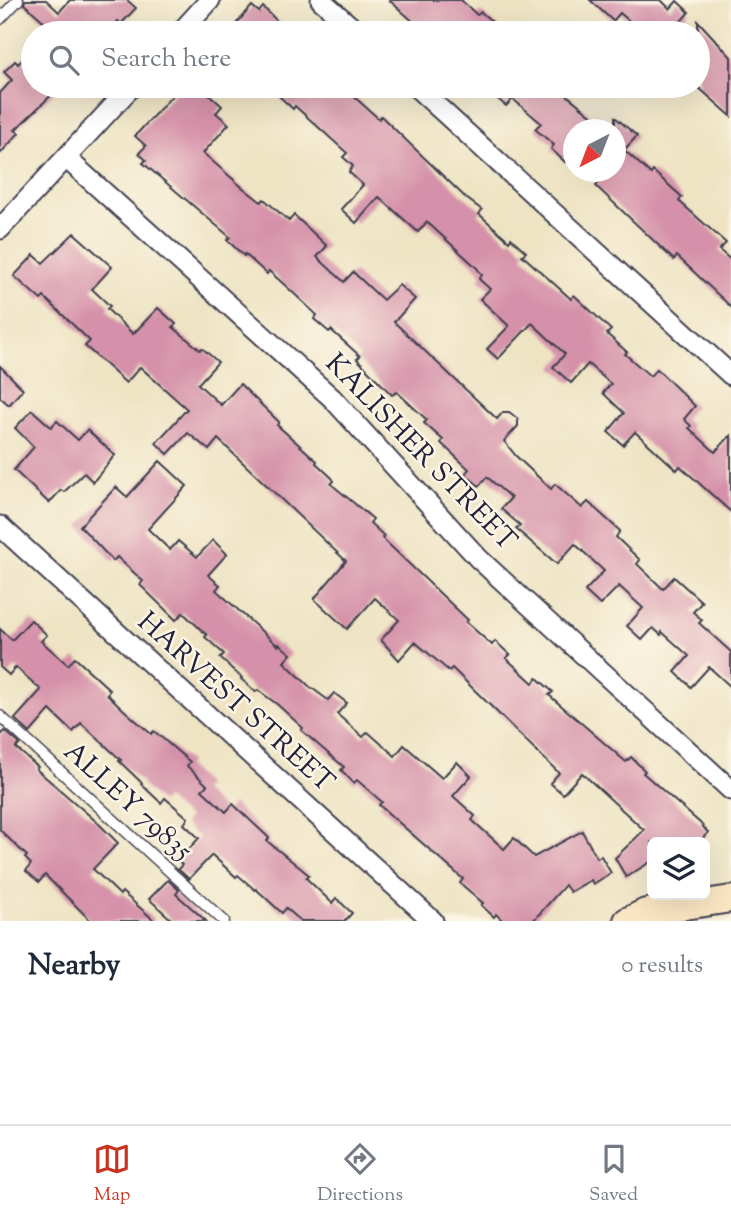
<!DOCTYPE html>
<html lang="en">
<head>
<meta charset="utf-8">
<style>
  :root { --surface:#fff; --page:#f2f2f3; --text:#1f2937; --muted:#747a83; --line:#e0e1e3; --accent:#c8321e }
  body { margin:0; font-family:"Sorts Mill Goudy",serif; background:var(--page); color:var(--text) }
  .controls { position:absolute; right:21px; bottom:21px; display:grid; overflow:hidden; border-radius:10px; box-shadow:0 7px 28px #0002 }
  .controls button { width:63px; height:63px; display:grid; place-items:center; padding:0; border:0; border-bottom:2px solid var(--line); background:var(--surface); color:var(--text); font:35px sans-serif }
  .compass { position:absolute; left:563px; top:119px; width:63px; height:63px; border-radius:50%; background:var(--surface); box-shadow:0 7px 28px #0002; rotate:222deg }
  .list { margin:0; padding:0; list-style:none }
  h2 { display:flex; justify-content:space-between; align-items:center; height:91px; margin:0; padding:0 28px; font-size:30px }
  h2 small { font-size:23px; font-weight:400; color:var(--muted) }
  .icon { flex:none; width:38px; height:38px; fill:none; stroke:currentColor; stroke-width:2; stroke-linecap:round; stroke-linejoin:round }
  .map { position:relative; flex:none; width:731px; height:921px; overflow:hidden }
  .search { position:absolute; background:var(--surface); box-shadow:0 7px 28px #0002; left:21px; right:21px; top:21px; height:77px; display:flex; align-items:center; gap:18px; box-sizing:border-box; padding:0 24px; border-radius:38px; color:var(--muted); font-size:26px }
  .sheet { height:203px; background:var(--surface) }
  nav { display:flex; justify-content:space-around; align-items:center; box-sizing:border-box; height:98px; border-top:2px solid var(--line); background:var(--surface); font-size:19px; color:var(--muted) }
  nav a { display:grid; justify-items:center; gap:4px }
  nav .on { color:var(--accent) }
  .map>svg:first-child { display:block }
  .building { fill:#d591a9 }
  .lines { fill:none; stroke-linecap:round; stroke-linejoin:round }
  .lane-casing { stroke:#413f50; stroke-width:13 }
  .street-casing { stroke:#413f50; stroke-width:23 }
  .secondary-casing { stroke:#413f50; stroke-width:30 }
  .lane { stroke:#fff; stroke-width:10 }
  .street { stroke:#fff; stroke-width:19 }
  .secondary { stroke:#fbe6c3; stroke-width:26 }
  .labels { text-anchor:middle; dominant-baseline:central; stroke-width:5; stroke-linejoin:round; paint-order:stroke }
  .street-label { font-size:28px; fill:#22223b; stroke:#fcf5e5 }
</style>
</head>
<body>
<div class="map">
<svg width="731" height="921" viewBox="0 0 731 921">
  <rect width="100%" height="100%" fill="#fcf5e5"/>
  <filter id="ink" filterUnits="userSpaceOnUse"><feTurbulence type="fractalNoise" baseFrequency=".0143" numOctaves="2"/><feDisplacementMap in="SourceGraphic" scale="14" xChannelSelector="R" yChannelSelector="G"/><feConvolveMatrix kernelMatrix="1 2 1 2 8 2 1 2 1" color-interpolation-filters="sRGB"/></filter>
  <filter id="wash" filterUnits="userSpaceOnUse"><feTurbulence type="fractalNoise" baseFrequency=".00686" numOctaves="4" result="noise"/><feDisplacementMap in="SourceGraphic" scale="28" xChannelSelector="R" yChannelSelector="G"/><feGaussianBlur stdDeviation="1.57" result="paint"/><feColorMatrix in="noise" values="0 0 0 0 0 0 0 0 0 0 0 0 0 0 0 0 0 1.4 0 .05"/><feComposite in="paint" operator="in"/></filter>
  <g filter="url(#wash)">
    <rect width="100%" height="100%" fill="#eee4c4"/>
    <g id="blocks">
      <g class="building">
        <path d="M25,0H46L59,12L70,0H127L136,8L121,24L118,21L107,33H57L24,4Z"/>
        <path d="M389,0H461L477,15L481,12L505,33H426Z"/>
        <path d="M590,0H661L670,9L677,1L689,12L671,33H643L620,13L613,21Z"/>
        <path d="M252,6L259,12L263,7L289,33H228Z"/>
        <path d="M698,21L731,57V116L698,87Z"/>
        <path d="M33,48V86H61L15,130L19,133L0,154V93L12,80L4,72L15,61L18,64Z"/>
        <path d="M181,86H200L222,106L216,113L229,124L203,153L242,187L261,202L264,199L289,221L294,215L327,246L317,257L344,282L353,272L383,300L399,285L415,299L394,322L497,419L503,412H509L518,419V426L504,441L516,456L551,489L555,484L582,508L588,502L620,531L616,537L640,560L637,564L663,589L674,577L702,602L693,612L702,620L699,623L731,652V687L709,667L691,687L675,672L689,656L662,632L661,635L653,628L642,640L627,626L643,608L619,586L600,605L585,591L604,571L575,544L557,564L516,529L520,525L501,509L511,498L487,477L479,486L465,474L469,469L441,443L443,440L424,423L427,420L397,392L392,395L357,359L360,356L331,330L329,332L314,319L317,315L287,287L269,271L267,274L245,254L244,256L227,240L230,237L143,163L146,160L139,153L146,146L135,136Z"/>
        <path d="M268,86H358L351,94L379,119L381,116L466,198L482,210L479,214L509,241L511,238L526,252L522,255L551,281L571,299L574,295L611,330L607,334L627,352L625,354L650,376L657,369L695,406L684,419L691,426L689,428L715,452L731,435V512L680,466L677,470L635,432L623,445L608,432L624,413L603,393L611,384L588,364L571,383L553,367L565,354L532,323L498,359L487,349L509,326L480,299L490,289L479,279L482,275L476,267L427,222L418,232L379,197L356,223L341,209L363,185L349,172L353,166L343,157L347,153L295,106L293,109Z"/>
        <path d="M497,86H556L597,120L589,130H573V153L565,162L551,149L554,145L535,129L541,123L513,99L506,106L493,95L499,88Z"/>
        <path d="M615,117L637,136L624,150L651,174L653,171L682,197L679,201L726,243L719,250L731,260V307L677,256L674,260L596,186L599,183L587,172H615Z"/>
        <path d="M74,233L112,267L92,289L110,306L107,309L133,334L158,308L176,324L173,327L200,350L202,348L218,362L198,384L221,405L240,384L279,422L277,425L317,461L316,463L332,478L334,481L331,484L373,519L370,523L384,536L382,538L468,620L466,622L492,645L495,641L510,655L506,658L533,683L537,678L553,692L549,695L626,762L631,757L645,771L643,773L700,823L708,833L699,842H652V861L626,877L615,858L644,830L582,773L563,794L550,783L559,773L452,668L449,671L415,642L399,660L381,640L399,620L375,598L347,629L314,599L346,561L218,439L209,450L188,433L168,454L156,443L187,409L140,367L126,383L85,346L90,341L44,297L41,300L14,276L34,255L43,263Z"/>
        <path d="M0,366L23,389L9,405L0,397Z"/>
        <path d="M32,410L51,427L57,421L78,440L87,430L115,455L93,482L84,473L64,492L61,490L49,503L14,470L34,447L15,428Z"/>
        <path d="M160,461L187,486L148,529L170,550L178,541L197,557L213,540L227,554L208,575L220,585L216,590L278,646L279,644L291,654L284,662L309,686L328,700L334,693L347,703L337,714L363,737L368,732L395,756L404,745L442,778L457,762L471,776L453,796L475,816L472,820L504,849L514,838L534,857L582,831L597,858L601,856L611,873L593,884L591,880L570,892L565,885L533,921H503L496,914L494,917L481,905L483,903L460,883L463,879L379,805L382,802L357,780L354,783L341,770L344,767L301,730L303,728L278,705L258,690L256,692L241,679L242,678L220,658L224,654L205,637L207,635L183,613L176,620L140,585L143,581L117,557L113,561L80,526L116,487L127,497Z"/>
        <path d="M31,620L47,635L41,641L68,665L75,658L110,690L107,694L125,711L151,734L154,731L190,762L187,766L207,785L202,790L226,812L233,804L269,838L267,841L309,875L306,878L332,903L336,898L352,913L345,921H301L286,908L282,913L256,889L255,890L238,875L236,877L212,855L189,879L178,869L182,865L178,861L199,838L184,824L188,818L165,798L161,803L141,784L142,783L119,761L121,760L81,723L73,732L50,710L30,733L15,719L41,690L16,667L9,675L0,667V629L12,640Z"/>
        <path d="M5,731L20,744L16,748L38,767L36,769L98,823L118,843L93,869L120,895L122,892L155,921H91L45,875L39,882L26,871L31,864L25,858L27,856L0,830V732L2,734Z"/>
        <path d="M168,880L179,890L176,894L206,921H173L149,899Z"/>
      </g>
    </g>
  </g>
  <g filter="url(#ink)">
    <use href="#blocks" fill-opacity="0" stroke="#413f50" stroke-width="2"/>
    <g class="lines">
      <g class="lane-casing">
        <g id="lane">
          <path d="M0,19L18,0"/>
          <path d="M0,716L224,921"/>
        </g>
      </g>
      <g class="street-casing">
        <g id="street">
          <path d="M321,0L358,33"/>
          <path d="M180,33L210,0"/>
          <path d="M415,86L731,375"/>
          <path d="M66,158L332,398L479,559L731,790"/>
          <path d="M0,229L132,86"/>
          <path d="M0,526L433,921"/>
        </g>
      </g>
      <g class="secondary-casing">
        <path id="secondary" d="M627,921L646,912L731,899"/>
      </g>
      <use href="#lane" class="lane"/>
      <use href="#street" class="street"/>
      <use href="#secondary" class="secondary"/>
    </g>
  </g>
  <g class="labels">
    <g class="street-label">
      <text transform="translate(420 453) rotate(46)">KALISHER STREET</text>
      <text transform="translate(235 703) rotate(42)">HARVEST STREET</text>
      <text transform="translate(127 802) rotate(42)">ALLEY 79835</text>
    </g>
  </g>
</svg>
<div class="controls">
<button><svg class="icon" aria-label="layers" viewBox="0 0 24 24"><path d="M12 4l9 5-9 5-9-5zM3 14l9 5 9-5"/></svg></button>
</div>
<svg class="compass" viewBox="-18 -18 36 36"><path d="M0-13l5 13h-10z" fill="#e53935"/><path d="M0 13l5-13h-10z" fill="#747a83"/></svg>
<div class="search"><svg class="icon" aria-label="search" viewBox="0 0 24 24"><circle cx="10" cy="10" r="6"/><path d="M15 15l6 6"/></svg>Search here</div>
</div>
<section class="sheet">
<h2>Nearby<small>0 results</small></h2>
<ul class="list">
</ul>
</section>
<nav>
<a class="on"><svg class="icon" aria-label="map" viewBox="0 0 24 24"><path d="M3 6l6-2 6 2 6-2v14l-6 2-6-2-6 2zM9 4v14M15 6v14"/></svg>Map</a>
<a><svg class="icon" aria-label="directions" viewBox="0 0 24 24"><path d="M12 3l9 9-9 9-9-9zM9 14v-3h6M13 9l2 2-2 2"/></svg>Directions</a>
<a><svg class="icon" aria-label="saved" viewBox="0 0 24 24"><path d="M7 4h10v16l-5-4-5 4z"/></svg>Saved</a>
</nav>
</body>
</html>
